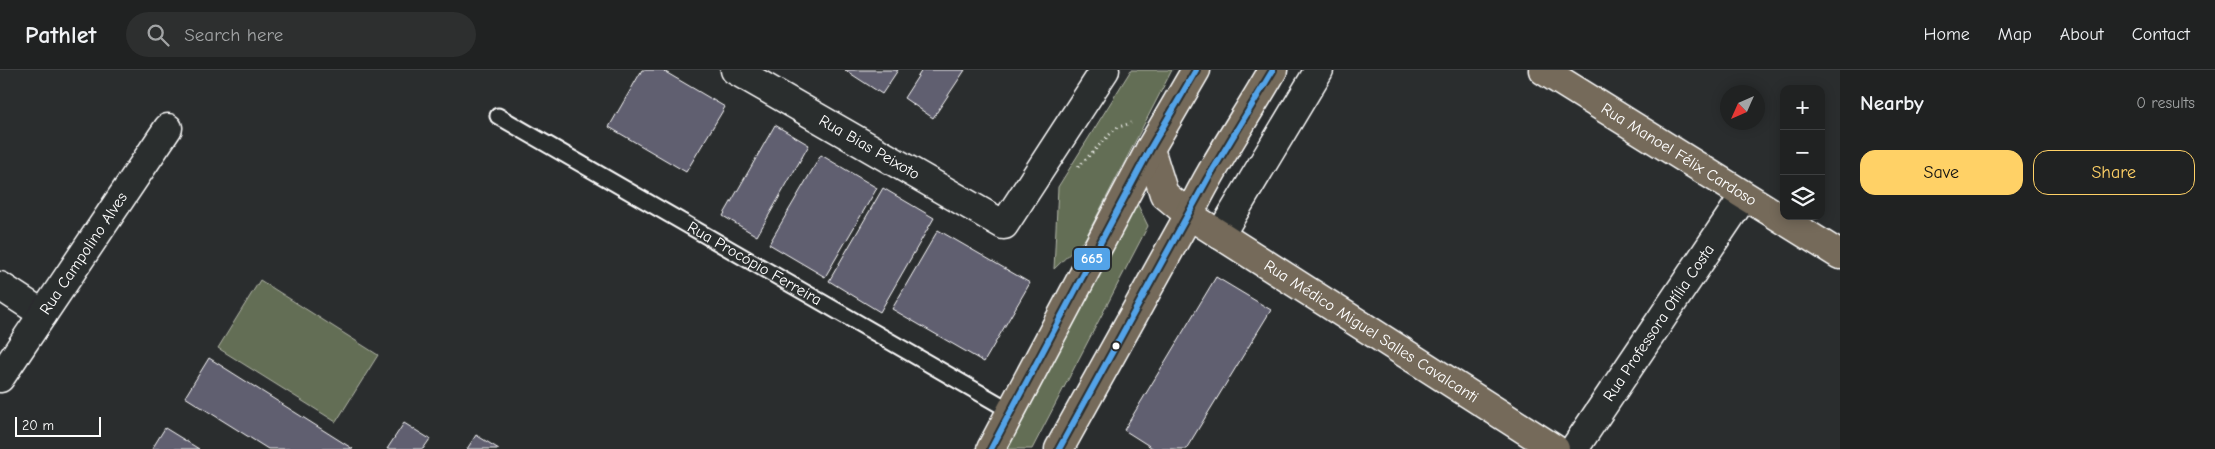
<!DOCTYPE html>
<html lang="en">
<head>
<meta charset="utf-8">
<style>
  :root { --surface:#202222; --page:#2d2f2f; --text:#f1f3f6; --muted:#a2a4a5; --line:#3d3f40; --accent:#ffd166 }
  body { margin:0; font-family:"Comic Neue",sans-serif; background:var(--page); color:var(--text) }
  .controls { position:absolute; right:15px; top:15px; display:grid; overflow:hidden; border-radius:10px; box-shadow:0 2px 12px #0003 }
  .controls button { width:45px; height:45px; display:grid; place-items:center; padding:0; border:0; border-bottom:1px solid var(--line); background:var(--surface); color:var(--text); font:25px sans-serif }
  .compass { position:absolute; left:1720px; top:15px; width:45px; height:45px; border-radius:50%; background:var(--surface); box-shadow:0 2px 12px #0003; rotate:225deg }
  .scale { position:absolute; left:15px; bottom:12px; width:86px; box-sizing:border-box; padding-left:5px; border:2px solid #fff; border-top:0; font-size:14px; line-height:18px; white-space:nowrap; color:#fff; -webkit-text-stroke:4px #2a2d2e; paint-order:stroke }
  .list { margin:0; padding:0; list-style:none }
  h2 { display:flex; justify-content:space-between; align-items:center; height:65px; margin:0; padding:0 20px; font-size:21px }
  h2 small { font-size:16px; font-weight:400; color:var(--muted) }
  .actions { display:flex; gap:10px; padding:15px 20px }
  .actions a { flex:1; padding:11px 0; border:1px solid var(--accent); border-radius:15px; text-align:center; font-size:18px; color:var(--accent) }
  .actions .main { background:var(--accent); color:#111 }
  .icon { flex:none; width:28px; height:28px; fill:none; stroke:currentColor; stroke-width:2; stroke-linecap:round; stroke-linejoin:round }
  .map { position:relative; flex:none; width:1840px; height:379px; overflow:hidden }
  header { display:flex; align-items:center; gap:30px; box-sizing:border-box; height:70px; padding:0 25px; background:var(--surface); border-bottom:1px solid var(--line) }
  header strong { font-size:24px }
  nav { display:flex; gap:28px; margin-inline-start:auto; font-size:18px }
  .search { width:350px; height:45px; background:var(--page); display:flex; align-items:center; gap:12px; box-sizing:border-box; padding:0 18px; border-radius:28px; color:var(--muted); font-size:19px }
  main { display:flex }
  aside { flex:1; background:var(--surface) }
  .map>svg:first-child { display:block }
  .green { fill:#646e54; stroke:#b2b6aa }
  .building { fill:#605e70; stroke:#fff }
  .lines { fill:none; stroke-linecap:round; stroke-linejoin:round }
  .lane-casing { stroke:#fff; stroke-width:19 }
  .street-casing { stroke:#fff; stroke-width:31 }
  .primary-casing { stroke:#fff; stroke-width:31 }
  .path { stroke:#fff; stroke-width:3; stroke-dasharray:1 4; stroke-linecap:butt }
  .lane { stroke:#2a2d2e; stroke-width:15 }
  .street { stroke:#2a2d2e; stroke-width:28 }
  .primary { stroke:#746a5a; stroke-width:28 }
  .bus-1-casing { stroke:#2a2d2e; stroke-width:10 }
  .bus-1 { stroke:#53a3e8; stroke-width:6 }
  .bus-dot { fill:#fff; stroke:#2a2d2e; stroke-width:2 }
  .labels { text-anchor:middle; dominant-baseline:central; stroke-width:5; stroke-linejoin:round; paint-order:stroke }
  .street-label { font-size:16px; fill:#fff; stroke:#2a2d2e }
  .line-badge { stroke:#2a2d2e; stroke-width:2 }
  .badge-label { font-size:14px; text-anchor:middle; font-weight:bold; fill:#fff }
</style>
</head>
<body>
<header>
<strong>Pathlet</strong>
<div class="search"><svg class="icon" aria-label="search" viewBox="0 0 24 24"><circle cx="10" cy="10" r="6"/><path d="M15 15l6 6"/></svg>Search here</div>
<nav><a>Home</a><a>Map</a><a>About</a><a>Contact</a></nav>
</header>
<main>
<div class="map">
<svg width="1840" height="379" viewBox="0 0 1840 379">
  <rect width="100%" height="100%" fill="#2a2d2e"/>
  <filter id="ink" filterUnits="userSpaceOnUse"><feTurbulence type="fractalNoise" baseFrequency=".02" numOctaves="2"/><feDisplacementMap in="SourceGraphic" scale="10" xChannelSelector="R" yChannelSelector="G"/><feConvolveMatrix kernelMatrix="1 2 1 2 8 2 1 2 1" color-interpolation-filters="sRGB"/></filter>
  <g filter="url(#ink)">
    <g class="green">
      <path d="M1131,0H1172L1085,169L1054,199L1058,117Z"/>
      <path d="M1135,129L1148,156L1032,379H1004Z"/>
      <path d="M260,210L378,285L336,352L218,278Z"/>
    </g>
    <g class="building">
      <path d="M642,0H662L725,37L686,102L609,57Z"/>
      <path d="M845,0H898L882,24Z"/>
      <path d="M922,0H965L933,48L904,28Z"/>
      <path d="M775,55L809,75L757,166L723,146Z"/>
      <path d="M821,85L877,118L825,207L769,174Z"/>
      <path d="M883,118L934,148L880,242L829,211Z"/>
      <path d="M938,160L1030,213L984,292L892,239Z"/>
      <path d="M1216,207L1271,240L1186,379H1154L1124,360Z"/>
      <path d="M209,288L353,379H268L185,327Z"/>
      <path d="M404,353L430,369L423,379H387Z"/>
      <path d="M165,358L199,379H152Z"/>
      <path d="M476,365L499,379H467Z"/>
    </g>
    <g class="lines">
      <g class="lane-casing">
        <g id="lane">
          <path id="s1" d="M498,46L1011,341"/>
        </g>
      </g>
      <g class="street-casing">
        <g id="street">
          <path id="s2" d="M735,0L1004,155L1105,0"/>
          <path d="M1220,165L1319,0"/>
          <path d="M0,216L43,244"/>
          <path id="s3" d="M0,308L168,58"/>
          <path id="s4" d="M1574,379L1744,126"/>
        </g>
      </g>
      <g class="primary-casing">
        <g id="primary">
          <path id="s5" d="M1543,0L1840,185"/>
          <path id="s6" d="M1150,79L1164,124L1189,145L1555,379"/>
          <path d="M991,379L1150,79L1196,0"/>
          <path d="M1059,379L1189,145C1213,94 1245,49 1273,0"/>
        </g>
      </g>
      <path class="path" d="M1078,97L1116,58L1131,53"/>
      <use href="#lane" class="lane"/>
      <use href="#street" class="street"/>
      <use href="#primary" class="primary"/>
      <g class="bus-1-casing">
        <g id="bus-1">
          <path d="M991,379L1150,79L1196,0"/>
          <path d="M1059,379L1208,108L1273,0"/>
        </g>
      </g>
      <use href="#bus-1" class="bus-1"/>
    </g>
  </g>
  <circle class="bus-dot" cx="1116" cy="276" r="4.5"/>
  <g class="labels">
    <g class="street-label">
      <text stroke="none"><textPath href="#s2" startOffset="155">Rua Bias Peixoto</textPath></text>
      <text stroke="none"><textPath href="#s5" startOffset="160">Rua Manoel Félix Cardoso</textPath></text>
      <text stroke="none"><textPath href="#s3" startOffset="150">Rua Campolino Alves</textPath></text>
      <text stroke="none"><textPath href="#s1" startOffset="296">Rua Procópio Ferreira</textPath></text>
      <text stroke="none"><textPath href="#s4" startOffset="152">Rua Professora Otília Costa</textPath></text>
      <text stroke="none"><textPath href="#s6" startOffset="296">Rua Médico Miguel Salles Cavalcanti</textPath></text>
    </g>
  </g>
  <rect class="line-badge" x="1073" y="177" width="38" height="24" rx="5" fill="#53a3e8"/>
  <g class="badge-label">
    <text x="1092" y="193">665</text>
  </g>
</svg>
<div class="controls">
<button>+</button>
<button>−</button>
<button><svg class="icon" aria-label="layers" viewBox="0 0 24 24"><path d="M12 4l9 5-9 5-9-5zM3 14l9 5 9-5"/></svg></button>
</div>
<svg class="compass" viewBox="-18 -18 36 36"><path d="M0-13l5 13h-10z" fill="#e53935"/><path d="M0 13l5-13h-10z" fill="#a2a4a5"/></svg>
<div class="scale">20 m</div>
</div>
<aside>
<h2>Nearby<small>0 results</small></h2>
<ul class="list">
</ul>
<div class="actions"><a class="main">Save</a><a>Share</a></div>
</aside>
</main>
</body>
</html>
